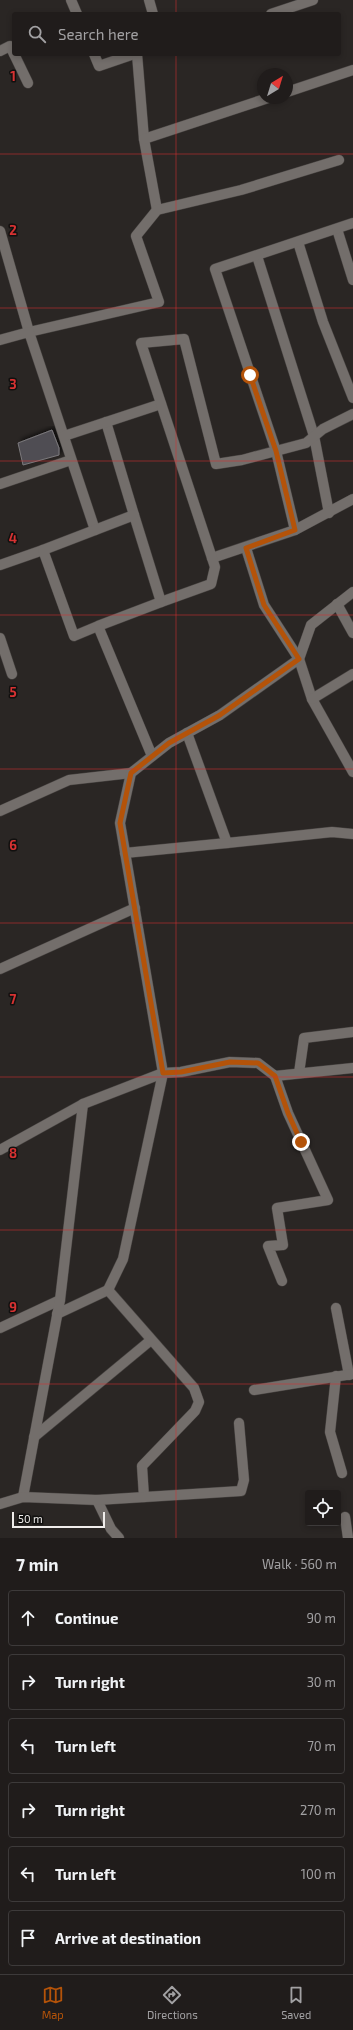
<!DOCTYPE html>
<html lang="en">
<head>
<meta charset="utf-8">
<style>
  :root { --surface:#201c1b; --page:#282524; --text:#f1f3f6; --muted:#a2a1a3; --line:#3d3a3a; --accent:#b45309 }
  body { margin:0; font-family:"Exo 2",sans-serif; background:var(--page); color:var(--text) }
  .controls { position:absolute; right:12px; bottom:12px; display:grid; overflow:hidden; border-radius:4px; box-shadow:0 2px 6px #0003 }
  .controls button { width:36px; height:36px; display:grid; place-items:center; padding:0; border:0; border-bottom:1px solid var(--line); background:var(--surface); color:var(--text); font:20px sans-serif }
  .compass { position:absolute; left:257px; top:68px; width:36px; height:36px; border-radius:50%; background:var(--surface); box-shadow:0 2px 6px #0003; rotate:38deg }
  .scale { position:absolute; left:12px; bottom:10px; width:93px; box-sizing:border-box; padding-left:4px; border:2px solid #f0edeb; border-top:0; font-size:11px; line-height:14px; white-space:nowrap; color:#f0edeb; -webkit-text-stroke:3px #11100f; paint-order:stroke }
  .stop { position:absolute; width:12px; height:12px; margin:-9px; border:3px solid #b45309; border-radius:50%; background:#fff }
  .stop.end { background:#b45309; border-color:#fff; box-shadow:0 1px 4px #0008 }
  .list { margin:0; padding:0; list-style:none }
  h2 { display:flex; justify-content:space-between; align-items:center; height:52px; margin:0; padding:0 16px; font-size:17px }
  h2 small { font-size:13px; font-weight:400; color:var(--muted) }
  .list li { display:grid; grid-template-columns:26px 1fr auto; gap:12px; align-items:center; box-sizing:border-box; height:56px; margin:0 8px 8px; padding:0 8px; border:1px solid var(--line); border-radius:4px }
  .list b { display:block; font-size:15px; white-space:nowrap }
  .list em { font-size:13px; font-style:normal; color:var(--muted) }
  .icon { flex:none; width:22px; height:22px; fill:none; stroke:currentColor; stroke-width:2; stroke-linecap:round; stroke-linejoin:round }
  .map { position:relative; flex:none; width:353px; height:1538px; overflow:hidden }
  .search { position:absolute; background:var(--surface); box-shadow:0 2px 6px #0003; left:12px; right:12px; top:12px; height:44px; display:flex; align-items:center; gap:10px; box-sizing:border-box; padding:0 14px; border-radius:4px; color:var(--muted); font-size:15px }
  .sheet { height:436px; background:var(--surface) }
  nav { display:flex; justify-content:space-around; align-items:center; box-sizing:border-box; height:56px; border-top:1px solid var(--line); background:var(--surface); font-size:11px; color:var(--muted) }
  nav a { display:grid; justify-items:center; gap:2px }
  nav .on { color:var(--accent) }
  .map>svg:first-child { display:block }
  .building { fill:#504e52; stroke:#7b797d; filter:url(#shadow) }
  .lines { fill:none; stroke-linecap:round; stroke-linejoin:round }
  .minor-casing { stroke:#484442; stroke-width:11 }
  .minor { stroke:#736e6b; stroke-width:10 }
  .route { stroke:#b45309; stroke-width:5 }
  .grid { fill:none; stroke:#d73232; stroke-width:1; stroke-opacity:0.55 }
  .grid-label { font-size:13px; text-anchor:middle; font-weight:bold; fill:#d73232; stroke:#11100f; stroke-width:3; stroke-linejoin:round; paint-order:stroke }
</style>
</head>
<body>
<div class="map">
<svg width="353" height="1538" viewBox="0 0 353 1538">
  <defs>
    <filter id="shadow"><feDropShadow dx="3.5" dy="-3.5" stdDeviation="2" flood-color="#0009"/></filter>
  </defs>
  <rect width="100%" height="100%" fill="#2a2624"/>
  <path class="building" d="M52,430L59,448V455L23,465L18,443Z"/>
  <g class="lines">
    <g class="minor-casing">
      <g id="minor">
        <path d="M71,0L77,14"/>
        <path d="M149,0L153,14"/>
        <path d="M271,14L313,0"/>
        <path d="M0,51L10,46L14,54"/>
        <path d="M14,54L28,83"/>
        <path d="M94,54L99,66L134,54"/>
        <path d="M137,54L144,139L157,210"/>
        <path d="M287,92L353,70"/>
        <path d="M144,139L268,98"/>
        <path d="M337,229L353,280"/>
        <path d="M0,231L29,332L159,302L136,236L157,210L241,190L339,160"/>
        <path d="M298,242L323,322L353,398"/>
        <path d="M257,256L314,436L329,513"/>
        <path d="M0,340L29,332L95,530"/>
        <path d="M106,422L134,515"/>
        <path d="M64,436L161,404"/>
        <path d="M0,484L71,460"/>
        <path d="M295,530L276,451L215,269L353,223"/>
        <path d="M246,548L264,605L299,659L312,699L353,772"/>
        <path d="M212,558L295,530L353,499"/>
        <path d="M0,565L43,550"/>
        <path d="M161,602L211,584L215,567L141,343L184,339L216,464L242,460L306,443L323,429L353,414"/>
        <path d="M337,604L353,633"/>
        <path d="M98,626L161,602L134,515L43,550L74,636L98,626L152,756"/>
        <path d="M0,638L12,674"/>
        <path d="M312,699L353,674"/>
        <path d="M187,733L227,843L332,832L353,834"/>
        <path d="M0,811L69,780L131,773"/>
        <path d="M125,853L227,843"/>
        <path d="M0,969L135,908"/>
        <path d="M299,1073L304,1038L353,1032"/>
        <path d="M275,1076L288,1113L328,1200L277,1208L283,1245L268,1246L282,1281"/>
        <path d="M0,1150L83,1104L163,1073L181,1072L230,1062L258,1063L275,1076L353,1068"/>
        <path d="M336,1308L349,1375"/>
        <path d="M57,1314L108,1290"/>
        <path d="M0,1328L60,1300"/>
        <path d="M336,1376L330,1432L342,1473"/>
        <path d="M254,1390L353,1374"/>
        <path d="M34,1437L151,1340"/>
        <path d="M23,1497L60,1300L83,1104"/>
        <path d="M144,1497L142,1466L195,1411L199,1402L194,1388L108,1290L123,1259L163,1073L120,823L131,773L169,743L220,715L299,659L311,625L353,592"/>
        <path d="M97,1500L111,1529L119,1538"/>
        <path d="M0,1504L23,1497L97,1500L241,1491L244,1480L239,1423"/>
        <path d="M345,1517L348,1538"/>
      </g>
    </g>
    <use href="#minor" class="minor"/>
  </g>
  <g class="lines">
    <path class="route" d="M250,375L276,451L295,530L246,548L264,605L299,659L220,715L169,743L131,773L120,823L163,1073L181,1072L230,1062L258,1063L275,1076L288,1113L301,1142"/>
  </g>
  <path class="grid" d="M176,0V14M176,54V1538M0,154H353M0,308H353M0,461H353M0,615H353M0,769H353M0,923H353M0,1077H353M0,1230H353M0,1384H353"/>
  <g class="grid-label">
    <text x="13" y="81">1</text>
    <text x="13" y="235">2</text>
    <text x="13" y="389">3</text>
    <text x="13" y="543">4</text>
    <text x="13" y="697">5</text>
    <text x="13" y="850">6</text>
    <text x="13" y="1004">7</text>
    <text x="13" y="1158">8</text>
    <text x="13" y="1312">9</text>
  </g>
</svg>
<div class="controls">
<button><svg class="icon" aria-label="locate" viewBox="0 0 24 24"><circle cx="12" cy="12" r="6"/><path d="M12 2v4M12 18v4M2 12h4M18 12h4"/></svg></button>
</div>
<svg class="compass" viewBox="-18 -18 36 36"><path d="M0-13l5 13h-10z" fill="#e53935"/><path d="M0 13l5-13h-10z" fill="#a2a1a3"/></svg>
<div class="scale">50 m</div>
<div class="stop" style="left:250px;top:375px"></div>
<div class="stop end" style="left:301px;top:1142px"></div>
<div class="search"><svg class="icon" aria-label="search" viewBox="0 0 24 24"><circle cx="10" cy="10" r="6"/><path d="M15 15l6 6"/></svg>Search here</div>
</div>
<section class="sheet">
<h2>7 min<small>Walk · 560 m</small></h2>
<ul class="list">
<li><svg class="icon" aria-label="ahead" viewBox="0 0 24 24"><path d="M12 20V5M6 11l6-6 6 6"/></svg><div><b>Continue</b></div><em>90 m</em></li>
<li><svg class="icon" aria-label="right" viewBox="0 0 24 24"><path d="M7 20v-9h11M14 6l5 5-5 5"/></svg><div><b>Turn right</b></div><em>30 m</em></li>
<li><svg class="icon" aria-label="left" viewBox="0 0 24 24"><path d="M17 20v-9H6M10 6l-5 5 5 5"/></svg><div><b>Turn left</b></div><em>70 m</em></li>
<li><svg class="icon" aria-label="right" viewBox="0 0 24 24"><path d="M7 20v-9h11M14 6l5 5-5 5"/></svg><div><b>Turn right</b></div><em>270 m</em></li>
<li><svg class="icon" aria-label="left" viewBox="0 0 24 24"><path d="M17 20v-9H6M10 6l-5 5 5 5"/></svg><div><b>Turn left</b></div><em>100 m</em></li>
<li><svg class="icon" aria-label="arrive" viewBox="0 0 24 24"><path d="M6 21V4h12l-3 4 3 4H6"/></svg><div><b>Arrive at destination</b></div></li>
</ul>
</section>
<nav>
<a class="on"><svg class="icon" aria-label="map" viewBox="0 0 24 24"><path d="M3 6l6-2 6 2 6-2v14l-6 2-6-2-6 2zM9 4v14M15 6v14"/></svg>Map</a>
<a><svg class="icon" aria-label="directions" viewBox="0 0 24 24"><path d="M12 3l9 9-9 9-9-9zM9 14v-3h6M13 9l2 2-2 2"/></svg>Directions</a>
<a><svg class="icon" aria-label="saved" viewBox="0 0 24 24"><path d="M7 4h10v16l-5-4-5 4z"/></svg>Saved</a>
</nav>
</body>
</html>
